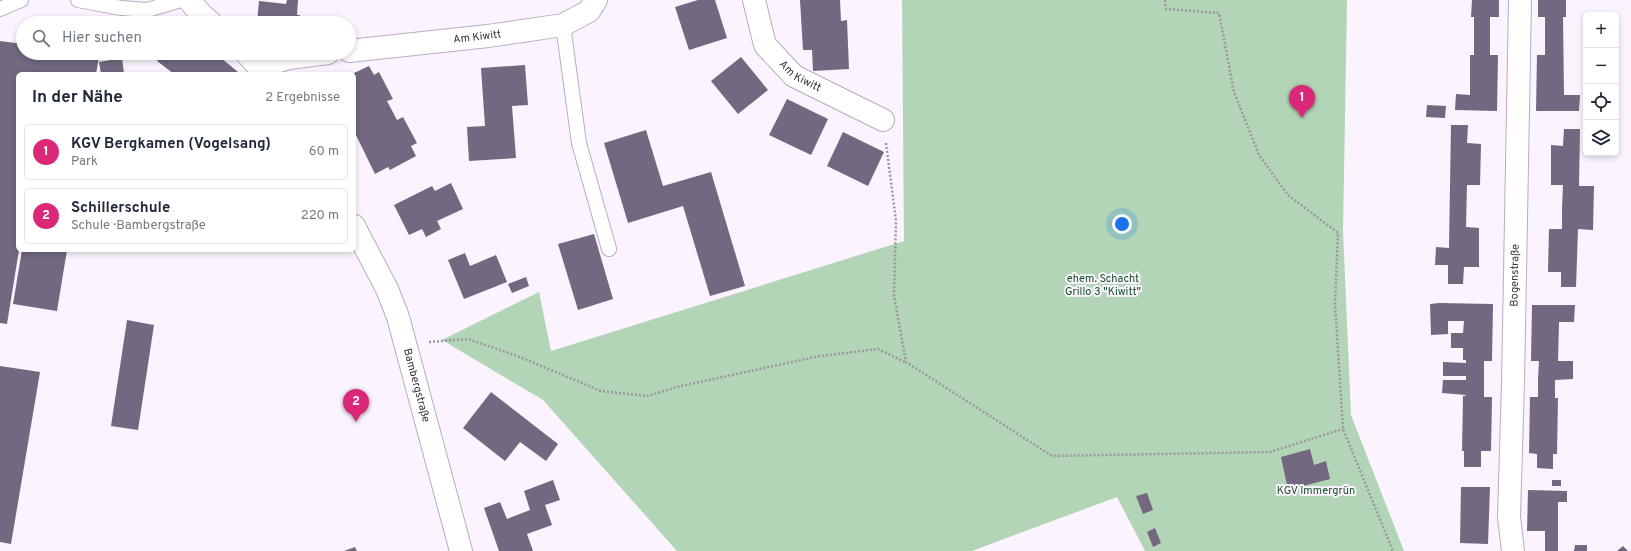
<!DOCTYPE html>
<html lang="de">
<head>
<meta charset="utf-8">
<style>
  :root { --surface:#fff; --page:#f6f6f7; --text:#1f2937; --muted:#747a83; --line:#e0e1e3; --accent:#db2777 }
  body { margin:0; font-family:Overpass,sans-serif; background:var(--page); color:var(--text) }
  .controls { position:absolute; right:12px; top:12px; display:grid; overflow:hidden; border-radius:6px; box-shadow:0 2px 6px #0003 }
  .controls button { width:36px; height:36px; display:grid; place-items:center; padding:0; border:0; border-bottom:1px solid var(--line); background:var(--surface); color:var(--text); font:20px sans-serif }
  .you { position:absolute; left:1122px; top:224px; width:14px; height:14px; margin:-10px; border:3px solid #fff; border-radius:50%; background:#1a73e8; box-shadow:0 0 0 6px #1a73e833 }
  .badge { display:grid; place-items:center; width:26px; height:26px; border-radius:50%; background:var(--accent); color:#fff; font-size:13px; font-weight:700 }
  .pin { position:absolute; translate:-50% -33px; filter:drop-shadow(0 1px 2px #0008) }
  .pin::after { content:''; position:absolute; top:21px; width:14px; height:12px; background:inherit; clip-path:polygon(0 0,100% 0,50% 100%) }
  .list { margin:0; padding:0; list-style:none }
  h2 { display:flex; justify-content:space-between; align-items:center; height:52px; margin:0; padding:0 16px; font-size:17px }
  h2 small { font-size:13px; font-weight:400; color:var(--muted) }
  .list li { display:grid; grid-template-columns:26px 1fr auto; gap:12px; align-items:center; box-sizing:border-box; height:56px; margin:0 8px 8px; padding:0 8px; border:1px solid var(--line); border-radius:6px }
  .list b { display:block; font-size:15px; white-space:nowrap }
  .list p { margin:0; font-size:13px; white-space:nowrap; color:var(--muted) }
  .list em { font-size:13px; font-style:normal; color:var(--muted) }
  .icon { flex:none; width:22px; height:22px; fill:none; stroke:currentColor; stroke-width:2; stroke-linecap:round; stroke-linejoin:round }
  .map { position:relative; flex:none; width:1631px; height:551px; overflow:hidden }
  .search { position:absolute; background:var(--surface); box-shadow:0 2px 6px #0003; left:16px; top:16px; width:340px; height:44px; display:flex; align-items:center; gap:10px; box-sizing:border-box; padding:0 14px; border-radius:22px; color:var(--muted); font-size:15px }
  .panel { position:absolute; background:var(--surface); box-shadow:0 2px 6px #0003; left:16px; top:72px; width:340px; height:180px; border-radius:6px }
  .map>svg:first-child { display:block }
  .green { fill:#b2d5b7 }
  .building { fill:#72687f }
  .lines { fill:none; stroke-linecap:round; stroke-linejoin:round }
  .lane-casing { stroke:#bcaac0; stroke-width:16 }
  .street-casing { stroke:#bcaac0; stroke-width:24 }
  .secondary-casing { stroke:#bcaac0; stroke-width:24 }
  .path { stroke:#9d959f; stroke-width:2.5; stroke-dasharray:2 2; stroke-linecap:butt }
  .lane { stroke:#fff; stroke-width:14 }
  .street { stroke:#fff; stroke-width:22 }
  .secondary { stroke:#fff; stroke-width:22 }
  .labels { text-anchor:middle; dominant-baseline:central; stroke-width:4; stroke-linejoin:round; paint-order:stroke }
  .street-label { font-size:11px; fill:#373039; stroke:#fbf3fd }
  .park-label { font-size:11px; fill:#175128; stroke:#fbf3fd }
</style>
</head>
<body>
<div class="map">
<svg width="1631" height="551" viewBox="0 0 1631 551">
  <rect width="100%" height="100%" fill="#fbf3fd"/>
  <path class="green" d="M902,0H1347L1343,231L1351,415L1404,551H1145L1117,497L972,551H677L543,400L442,340L539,292L551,351L904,241Z"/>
  <g class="building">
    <path d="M287,0H298L297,15H300L299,21H296V23H257L259,1L286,4Z"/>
    <path d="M698,0H715L727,38L689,50L675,7Z"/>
    <path d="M800,0H840L841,21L847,20L849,69L813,71L812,50H803Z"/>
    <path d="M1472,0H1499V17H1490V55H1498L1497,111L1455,110L1456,94L1470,95V55H1474V17H1471Z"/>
    <path d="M1538,0H1566V17H1563L1564,95H1580L1579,111H1536L1537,55H1545V17H1538Z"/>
    <path d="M0,41L23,44V53H76L99,57L96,74H18L19,250L7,324L0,323Z"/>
    <path d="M163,53H215L238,72L236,74H174L157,61Z"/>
    <path d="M741,57L768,90L738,114L711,81Z"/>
    <path d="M122,58L124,74H101L99,62Z"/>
    <path d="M525,65L528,105L512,106L516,158L469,161L467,127L485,126L481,68Z"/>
    <path d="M369,66L374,75L379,72L393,99L387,101L397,120L403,117L417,143L411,146L416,156L390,170L388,167L375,174L354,131V73Z"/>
    <path d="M787,99L828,119L811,155L769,135Z"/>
    <path d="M1427,105L1446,106L1445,118L1426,117Z"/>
    <path d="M1451,125H1468L1467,143L1481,144L1480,185H1467L1466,227L1479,228V267H1464L1463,284H1448V265H1435L1436,247L1449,248V246Z"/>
    <path d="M1564,129H1580L1579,186H1594L1593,230L1578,229L1576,287H1561V272H1548L1549,229H1562V208L1563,185H1551V145L1563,146Z"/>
    <path d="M646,130L663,186L711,172L745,286L710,296L683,206L628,223L604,143Z"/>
    <path d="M843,132L884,152L868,186L827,166Z"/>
    <path d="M451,183L463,209L437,221L441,229L426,237L422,229L409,235L394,205L432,186L435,191Z"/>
    <path d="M594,234L613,299L578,310L558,244Z"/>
    <path d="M22,250H67L57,311L13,304Z"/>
    <path d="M465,253L470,266L496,255L507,282L464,299L448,260Z"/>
    <path d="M526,277L529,286L512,293L508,284Z"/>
    <path d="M1439,303L1493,304L1492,361H1484V397H1492L1491,451H1481V467H1464V451H1462L1463,396H1465L1466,395L1442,393L1443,380H1466V376H1443V362L1466,363V360H1463V348H1451V333H1463L1464,321H1448V334L1431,335L1430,304Z"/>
    <path d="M1532,305H1575L1574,322H1559L1558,361H1573V379L1555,380V398H1558L1557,454H1553V469L1537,468V454L1529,453L1530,397H1538V380L1539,361H1531Z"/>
    <path d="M127,320L154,325L138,430L111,426Z"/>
    <path d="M0,366L40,372L11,544L0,542Z"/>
    <path d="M491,392L558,444L546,461L520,442L505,461L463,428Z"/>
    <path d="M1310,449L1314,465L1326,461L1330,479L1288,490L1281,457Z"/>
    <path d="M553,480L560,500L545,505L552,525L527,534L533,551H499L484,508L500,502L507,519L530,510L524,491Z"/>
    <rect x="1552" y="480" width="9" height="6"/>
    <path d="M1461,487H1490L1488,544L1460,543Z"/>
    <path d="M1528,490L1567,491V502H1558V551H1545V531H1527Z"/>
    <path d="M1147,493L1153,510L1143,514L1136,496Z"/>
    <path d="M1155,528L1161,543L1153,547L1147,532Z"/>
    <path d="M1575,545H1587V551H1574Z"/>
    <path d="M1623,546L1628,551H1617Z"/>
    <path d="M355,547L357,551H344Z"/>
  </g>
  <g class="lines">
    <g class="lane-casing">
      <g id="lane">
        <path d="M78,0L121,8L147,10L181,0"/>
        <path d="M0,9L21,0"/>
        <path d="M563,25L579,143L609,249"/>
      </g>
    </g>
    <g class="street-casing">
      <g id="street">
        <path id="s1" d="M754,0L765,45L794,76L883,120"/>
        <path id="s2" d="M349,51L488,36L563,25L589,11L596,0"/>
        <path d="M260,67L289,58L328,53"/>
        <path id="s3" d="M1513,551L1509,517L1513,383L1520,0"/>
      </g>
    </g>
    <g class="secondary-casing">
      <g id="secondary">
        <path d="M189,0L201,14L211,23"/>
        <path d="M246,53L265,74"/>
        <path id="s4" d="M354,226L387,289L398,317L461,551"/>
      </g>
    </g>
    <g class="path">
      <path d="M1165,0L1166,9L1219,13L1234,92L1259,155L1288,195L1338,233L1335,304L1343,429L1393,551"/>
      <path d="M886,143L896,221L894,296L906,362L1052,456L1270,452L1343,429"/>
      <path d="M429,342L468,339L520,357L601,391L647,396L681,386L815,357L878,349L905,362"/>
    </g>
    <use href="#lane" class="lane"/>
    <use href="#street" class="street"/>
    <use href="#secondary" class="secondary"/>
  </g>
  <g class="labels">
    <g class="street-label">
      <text stroke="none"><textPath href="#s2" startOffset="129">Am Kiwitt</textPath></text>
      <text stroke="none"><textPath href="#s1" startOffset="94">Am Kiwitt</textPath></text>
      <text stroke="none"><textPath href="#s3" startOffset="276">Bogenstraße</textPath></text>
      <text stroke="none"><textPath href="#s4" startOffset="172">Bambergstraße</textPath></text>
    </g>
    <g class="park-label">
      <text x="1103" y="279">ehem. Schacht<tspan x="1103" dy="13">Grillo 3 "Kiwitt"</tspan></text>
      <text x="1316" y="491">KGV Immergrün</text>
    </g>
  </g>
</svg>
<div class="controls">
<button>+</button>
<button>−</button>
<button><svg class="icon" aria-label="locate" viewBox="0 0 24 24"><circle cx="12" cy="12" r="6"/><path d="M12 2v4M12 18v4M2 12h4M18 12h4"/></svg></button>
<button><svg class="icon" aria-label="layers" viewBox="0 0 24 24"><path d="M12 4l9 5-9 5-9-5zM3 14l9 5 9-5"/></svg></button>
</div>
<div class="you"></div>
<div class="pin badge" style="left:1302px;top:118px">1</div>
<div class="pin badge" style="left:356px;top:422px">2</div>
<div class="search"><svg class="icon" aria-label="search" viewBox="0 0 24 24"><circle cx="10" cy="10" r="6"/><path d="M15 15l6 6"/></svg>Hier suchen</div>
<section class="panel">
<h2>In der Nähe<small>2 Ergebnisse</small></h2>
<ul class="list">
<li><span class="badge">1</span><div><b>KGV Bergkamen (Vogelsang)</b><p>Park</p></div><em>60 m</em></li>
<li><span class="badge">2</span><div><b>Schillerschule</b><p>Schule · Bambergstraße</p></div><em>220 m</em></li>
</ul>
</section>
</div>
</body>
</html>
